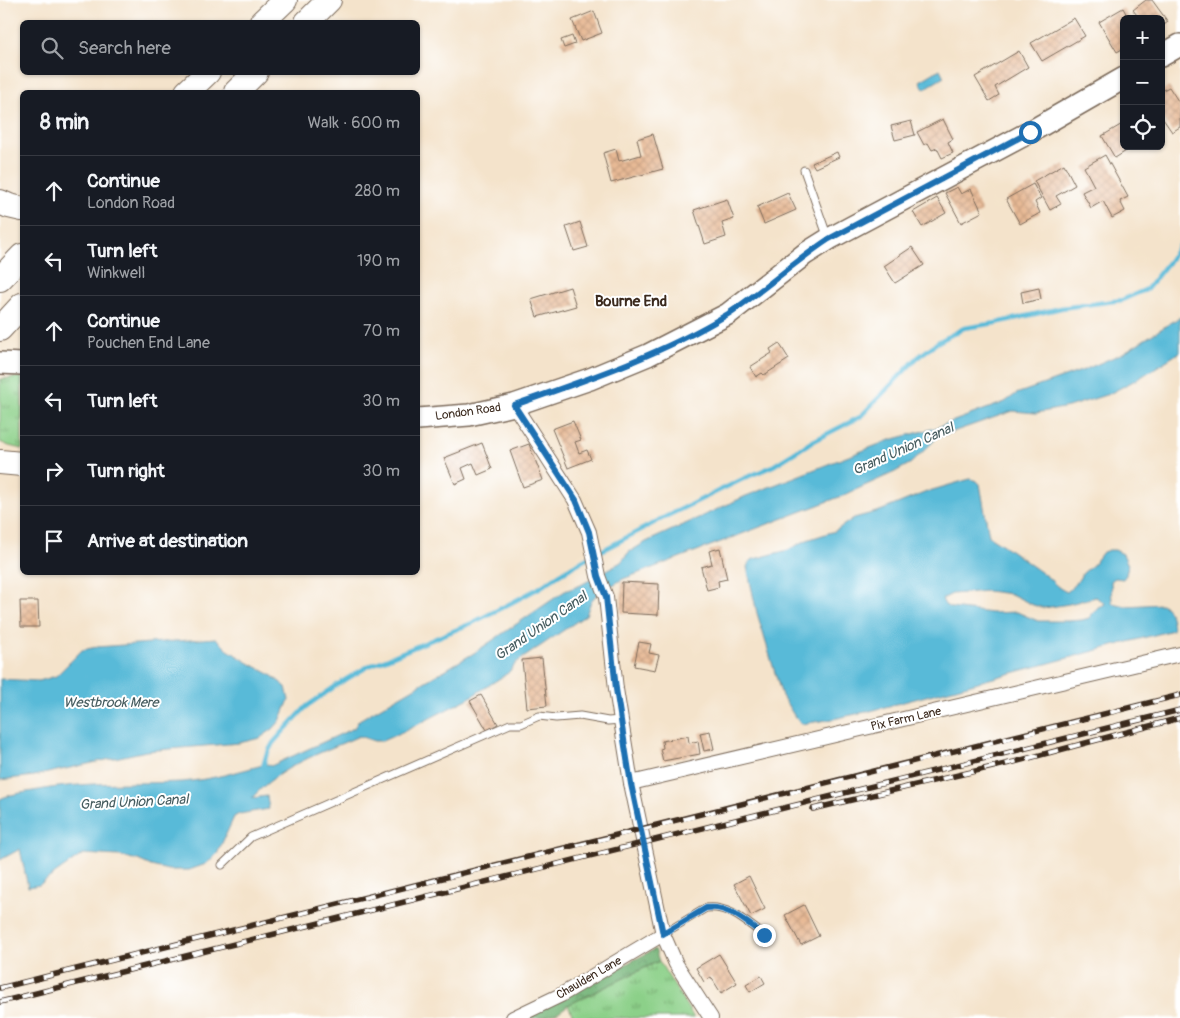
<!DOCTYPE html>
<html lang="en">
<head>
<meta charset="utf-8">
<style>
  :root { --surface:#171b24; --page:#242831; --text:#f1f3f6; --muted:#9ea1a6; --line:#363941 }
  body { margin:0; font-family:Pangolin,sans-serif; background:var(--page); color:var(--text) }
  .controls { position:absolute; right:15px; top:15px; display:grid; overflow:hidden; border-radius:8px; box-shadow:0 1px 4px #0004 }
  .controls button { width:45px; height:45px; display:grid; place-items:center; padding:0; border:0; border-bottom:1px solid var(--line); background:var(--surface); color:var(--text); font:25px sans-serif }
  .stop { position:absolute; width:15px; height:15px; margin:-11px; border:4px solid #1f6fb2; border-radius:50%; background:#fff }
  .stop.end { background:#1f6fb2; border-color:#fff; box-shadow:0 1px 5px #0008 }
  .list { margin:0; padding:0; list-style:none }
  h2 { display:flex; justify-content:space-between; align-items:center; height:65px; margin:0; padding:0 20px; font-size:21px }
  h2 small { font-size:16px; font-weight:400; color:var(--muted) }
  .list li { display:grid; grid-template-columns:32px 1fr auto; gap:15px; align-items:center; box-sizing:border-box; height:70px; padding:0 20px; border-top:1px solid var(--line) }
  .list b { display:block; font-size:19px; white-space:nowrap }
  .list p { margin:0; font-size:16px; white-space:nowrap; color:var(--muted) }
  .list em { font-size:16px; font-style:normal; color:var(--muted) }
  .icon { flex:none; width:28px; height:28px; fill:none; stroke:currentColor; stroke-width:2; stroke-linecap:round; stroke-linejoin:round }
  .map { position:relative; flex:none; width:1180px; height:1018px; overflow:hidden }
  .search { position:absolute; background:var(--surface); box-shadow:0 1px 4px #0004; left:20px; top:20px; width:400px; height:55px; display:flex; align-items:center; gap:12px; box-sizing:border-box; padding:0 18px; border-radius:8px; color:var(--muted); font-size:19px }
  .panel { position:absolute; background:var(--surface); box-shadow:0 1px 4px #0004; left:20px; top:90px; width:400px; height:485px; border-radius:8px }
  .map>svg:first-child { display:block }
  .grass { fill:url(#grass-tufts); stroke:#647d54 }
  .forest { fill:url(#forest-crowns); stroke:#566e4a }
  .water { fill:#59bad8; stroke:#4a727b; fill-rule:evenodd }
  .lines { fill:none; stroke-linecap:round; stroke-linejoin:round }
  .stream { stroke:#59bad8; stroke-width:4.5 }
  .building { fill:url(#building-cross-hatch) }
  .lane-casing { stroke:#7c6b5b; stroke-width:9 }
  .street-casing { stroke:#7c6b5b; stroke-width:16 }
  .primary-casing { stroke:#7c6b5b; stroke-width:24 }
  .highway-casing { stroke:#7c6b5b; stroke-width:26 }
  .lane { stroke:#fff; stroke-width:7 }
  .street { stroke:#fff; stroke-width:14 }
  .primary { stroke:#fff; stroke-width:21 }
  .highway { stroke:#fff; stroke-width:24 }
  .rail-casing { stroke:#3b2a1e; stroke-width:5.5 }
  .rail { stroke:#fff; stroke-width:4; stroke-dasharray:11; stroke-linecap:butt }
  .route { stroke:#1f6fb2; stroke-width:6 }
  .labels { text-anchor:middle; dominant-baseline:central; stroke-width:4; stroke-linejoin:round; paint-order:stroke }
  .street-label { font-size:12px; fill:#3b2a1e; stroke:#fff }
  .water-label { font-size:14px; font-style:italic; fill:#465c5f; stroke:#fff }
  .quarter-label { font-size:15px; font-weight:bold; fill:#3b2a1e; stroke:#fff }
</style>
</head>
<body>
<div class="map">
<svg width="1180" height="1018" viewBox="0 0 1180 1018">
  <defs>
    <pattern id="grass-tufts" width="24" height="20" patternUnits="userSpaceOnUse" patternTransform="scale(1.25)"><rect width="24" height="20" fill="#8cd089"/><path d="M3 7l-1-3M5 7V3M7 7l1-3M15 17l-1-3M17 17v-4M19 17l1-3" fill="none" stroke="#74a96f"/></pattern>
    <pattern id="forest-crowns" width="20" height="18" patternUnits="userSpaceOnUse" patternTransform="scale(1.25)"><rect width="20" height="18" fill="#71b275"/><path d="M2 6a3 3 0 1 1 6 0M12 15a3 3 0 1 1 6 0" fill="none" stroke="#5e915f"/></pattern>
    <pattern id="building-cross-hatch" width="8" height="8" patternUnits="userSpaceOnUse" patternTransform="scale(1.25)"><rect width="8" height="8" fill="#e7b995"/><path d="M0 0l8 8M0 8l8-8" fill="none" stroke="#c79f80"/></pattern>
  </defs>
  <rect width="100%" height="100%" fill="#fff"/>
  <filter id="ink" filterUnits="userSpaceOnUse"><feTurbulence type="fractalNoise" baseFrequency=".02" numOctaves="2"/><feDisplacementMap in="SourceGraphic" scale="10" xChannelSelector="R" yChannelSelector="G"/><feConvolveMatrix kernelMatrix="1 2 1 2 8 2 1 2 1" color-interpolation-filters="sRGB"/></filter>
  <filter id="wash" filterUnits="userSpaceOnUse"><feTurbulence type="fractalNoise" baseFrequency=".0096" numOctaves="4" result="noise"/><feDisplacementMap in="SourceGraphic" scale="20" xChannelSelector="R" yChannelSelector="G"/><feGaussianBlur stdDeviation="1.12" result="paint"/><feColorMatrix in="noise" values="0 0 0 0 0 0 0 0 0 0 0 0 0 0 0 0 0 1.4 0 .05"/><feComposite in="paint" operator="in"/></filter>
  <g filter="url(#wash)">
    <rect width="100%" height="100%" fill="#f4e3cb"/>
    <g class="grass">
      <path d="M22,377V449L9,446L0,442V379Z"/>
      <path d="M659,961L694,1018H574L568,1005Z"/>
    </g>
    <path class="forest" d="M655,949L659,961L568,1005C553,1018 542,1018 522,1018Z"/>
    <g class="water">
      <path d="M940,69L944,77L924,89L920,81Z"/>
      <path d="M1180,317V352L1141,377L1109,394L1068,407L1036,413L1013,411L938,437L911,463L895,472L842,496L623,579L597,594L591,601L586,615L517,662L508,673L469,698L407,730L382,741H374L359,736C321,753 280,766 252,798L267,796L269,809L239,814L234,817L217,854L206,864L189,870H168L151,866L138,860L120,856L83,854L39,885L28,887L20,849L0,860V799C10,794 22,793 33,791C82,781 132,784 181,782C211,780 239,771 267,764L271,766L354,728L359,720L474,653L565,591L581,585L621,562L629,552L646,542L746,496L890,440L935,428L1005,402L1016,394L1084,370L1123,353Z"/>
      <path d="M970,479L977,481L980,484L989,536C1009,548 1026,562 1045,575C1053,581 1057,588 1067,592L1075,585L1083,573L1093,565L1103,552L1109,550H1115L1123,554L1128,565L1126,575L1123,579L1115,578L1111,581L1112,603L1125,606L1162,604C1171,611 1172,619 1173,630L870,711L833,719L802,724L795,717L782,696L757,613L747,567L750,561L754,559L788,550L807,540L835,531L854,518L880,511L929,491ZM987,591L1011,594L1033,605L1044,608L1069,604L1096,597L1105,604L1098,607L1089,618L1082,620L1067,621H1038L1017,612L992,613L951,608L945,605L942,599L952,594Z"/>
      <path d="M216,638L228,650L249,663L271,675L286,687L289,700L280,721L273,729L260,738L239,743L146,751L34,776L0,780V679L39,681L56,676L82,650L97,647Z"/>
    </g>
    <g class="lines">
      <path class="stream" d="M262,770L266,756L273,743L281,734L307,706L340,683L367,667L472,623L511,603L539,588L573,566L667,516L745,478L773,466L813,441L860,417L917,358L938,342L964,328L996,323L1061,308L1122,300L1147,289L1170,260L1180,244"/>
    </g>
    <g id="blocks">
      <g class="building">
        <path d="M1146,0H1152L1168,22L1161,27V19H1140L1133,10Z"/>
        <path d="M1123,8L1129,19H1124V48L1117,52L1099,22Z"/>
        <path d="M594,11L602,33L581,41L572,20Z"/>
        <path d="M1074,18L1085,36L1042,61L1031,43Z"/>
        <path d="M572,36L575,44L564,48L561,40Z"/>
        <path d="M1019,51L1028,67L995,87L999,95L989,101L975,77Z"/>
        <path d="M1169,87L1180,104V127L1172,132L1161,116V91Z"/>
        <path d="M943,119L953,139L948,142L953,153L942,158L937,148L932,150L928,143L924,145L917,132Z"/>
        <path d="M911,121L915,135L895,140L891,126Z"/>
        <path d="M1124,123V146H1134L1115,158L1102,136Z"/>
        <path d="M653,134L663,169L611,183L603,153L616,149L619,161L641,155L637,139Z"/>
        <path d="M837,152L839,157L815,168L812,163Z"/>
        <path d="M1105,155L1128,197L1120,201L1125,211L1112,218L1103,201L1091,208L1082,192L1094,186L1084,167Z"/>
        <path d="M1064,164L1075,185L1056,196L1061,204L1050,210L1034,181Z"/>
        <path d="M1033,184L1041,198L1035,202L1040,213L1020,224L1006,199Z"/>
        <path d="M957,187L961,194L971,189L982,212L961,223L945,193Z"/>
        <path d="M788,193L796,210L764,224L757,207Z"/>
        <path d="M937,198L946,213L922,227L913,212Z"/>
        <path d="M727,199L734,219L722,223L726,237L705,244L694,210Z"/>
        <path d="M580,222L588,247L574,251L566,227Z"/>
        <path d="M912,247L924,265L895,283L884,266Z"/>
        <path d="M570,287L576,306L537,317L531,299Z"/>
        <path d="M1039,288L1041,299L1023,303L1021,292Z"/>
        <path d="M779,343L789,359L764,375L762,373L756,377L750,367L772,353L770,349Z"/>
        <path d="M573,421L581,440L575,442L579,453L587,450L591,459L568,468L552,429Z"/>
        <path d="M482,443L492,469L478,475L473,463L462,468L466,479L455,484L444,458Z"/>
        <path d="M529,444L543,480L523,487L510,451Z"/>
        <path d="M720,548L727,579L718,581L719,587L707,590L701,567L712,564L709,551Z"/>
        <path d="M622,582L659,584L658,615L621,613Z"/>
        <path d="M20,601H38L39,627H21Z"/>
        <path d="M639,642L651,644L649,653L659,655L655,670L634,666Z"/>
        <path d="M542,658L547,706L527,708L522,660Z"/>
        <path d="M481,695L498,724L487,730L470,701Z"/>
        <path d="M710,731L714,749L704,751L700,733Z"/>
        <path d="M688,736L689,743L698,741L700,754L663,761L660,749L663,748L662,741Z"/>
        <path d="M749,876L765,909L751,916L734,884Z"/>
        <path d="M804,905L819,936L801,945L785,915Z"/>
        <path d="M719,954L737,983L721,993L711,977L704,982L696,968Z"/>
        <path d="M761,976L765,983L750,992L746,985Z"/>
      </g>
    </g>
  </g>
  <g filter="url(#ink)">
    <use href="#blocks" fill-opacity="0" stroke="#7c6b5b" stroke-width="1"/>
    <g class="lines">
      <g class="lane-casing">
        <g id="lane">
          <path d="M804,170L828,238"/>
          <path d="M222,865L251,837L510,724H521L539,716L556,718L580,716L608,721L621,720"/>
          <path d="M663,934L706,908C729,905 747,923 764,935"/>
        </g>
      </g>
      <g class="street-casing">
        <g id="street">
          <path d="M514,405L575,500L589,532L598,576L606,597L616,689L631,783L663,934L676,964L711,1018"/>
          <path d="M631,783L1180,654"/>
          <path d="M513,1018L561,995L663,934"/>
        </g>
      </g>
      <g class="primary-casing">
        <g id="primary">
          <path d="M1161,56L1180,45"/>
          <path d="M0,363L22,364"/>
          <path d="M418,419L469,415L514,405L590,379L648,355L728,314L805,254L829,239L1030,132L1124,78"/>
        </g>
      </g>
      <g class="highway-casing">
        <g id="highway">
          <path d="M262,22L285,0"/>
          <path d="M307,22L329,0"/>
          <path d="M187,92L208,72"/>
          <path d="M236,92L256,72"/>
          <path d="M0,202L9,206L22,209"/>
          <path d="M0,279L22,256"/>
          <path d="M0,329L22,305"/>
          <path d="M0,462L22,464"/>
        </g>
      </g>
      <use href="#lane" class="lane"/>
      <use href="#street" class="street"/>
      <use href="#primary" class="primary"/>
      <use href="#highway" class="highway"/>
      <g class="rail-casing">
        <g id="rail">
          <path d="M813,809L1014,762L1180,718"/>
          <path d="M0,988C393,890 787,795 1180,695"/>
          <path d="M0,1002L1180,710"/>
        </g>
      </g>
      <use href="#rail" class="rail"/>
    </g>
  </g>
  <g class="lines" filter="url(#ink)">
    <path class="route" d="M764,935C747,923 729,905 706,908L663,934L631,784L616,689L606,597L598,576L589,532L576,500L514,405C586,380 663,354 728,314C763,291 794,262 829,239L1030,132"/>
  </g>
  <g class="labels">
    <g class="street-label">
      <text transform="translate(468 412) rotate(-8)">London Road</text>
      <text transform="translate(906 719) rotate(-13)">Pix Farm Lane</text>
      <text transform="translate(589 978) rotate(-30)">Chaulden Lane</text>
    </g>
    <g class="water-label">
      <text transform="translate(903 449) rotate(-24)">Grand Union Canal</text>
      <text transform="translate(541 626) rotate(-35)">Grand Union Canal</text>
      <text x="111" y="702">Westbrook Mere</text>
      <text transform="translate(134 802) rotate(-3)">Grand Union Canal</text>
    </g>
    <g class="quarter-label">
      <text x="631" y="301">Bourne End</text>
    </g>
  </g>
</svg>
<div class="controls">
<button>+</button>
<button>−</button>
<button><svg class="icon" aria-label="locate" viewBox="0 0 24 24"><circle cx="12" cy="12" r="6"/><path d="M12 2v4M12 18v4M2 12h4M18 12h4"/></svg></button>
</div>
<div class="stop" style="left:1030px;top:132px"></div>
<div class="stop end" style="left:764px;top:935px"></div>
<div class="search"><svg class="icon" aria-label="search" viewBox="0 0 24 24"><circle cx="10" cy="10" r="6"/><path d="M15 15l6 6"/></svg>Search here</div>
<section class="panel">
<h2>8 min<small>Walk · 600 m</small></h2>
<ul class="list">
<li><svg class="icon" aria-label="ahead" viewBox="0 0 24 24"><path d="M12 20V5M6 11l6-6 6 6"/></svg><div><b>Continue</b><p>London Road</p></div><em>280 m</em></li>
<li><svg class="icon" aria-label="left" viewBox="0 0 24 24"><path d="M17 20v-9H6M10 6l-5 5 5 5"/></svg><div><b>Turn left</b><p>Winkwell</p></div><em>190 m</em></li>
<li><svg class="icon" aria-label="ahead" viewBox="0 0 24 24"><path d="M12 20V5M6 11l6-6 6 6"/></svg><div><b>Continue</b><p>Pouchen End Lane</p></div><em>70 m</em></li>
<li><svg class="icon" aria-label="left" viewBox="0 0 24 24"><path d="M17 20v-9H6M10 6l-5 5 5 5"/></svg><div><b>Turn left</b></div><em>30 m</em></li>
<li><svg class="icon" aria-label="right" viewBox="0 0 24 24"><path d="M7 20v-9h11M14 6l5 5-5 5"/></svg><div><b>Turn right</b></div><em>30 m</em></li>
<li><svg class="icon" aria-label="arrive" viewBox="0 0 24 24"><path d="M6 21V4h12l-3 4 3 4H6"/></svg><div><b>Arrive at destination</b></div></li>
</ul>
</section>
</div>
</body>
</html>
